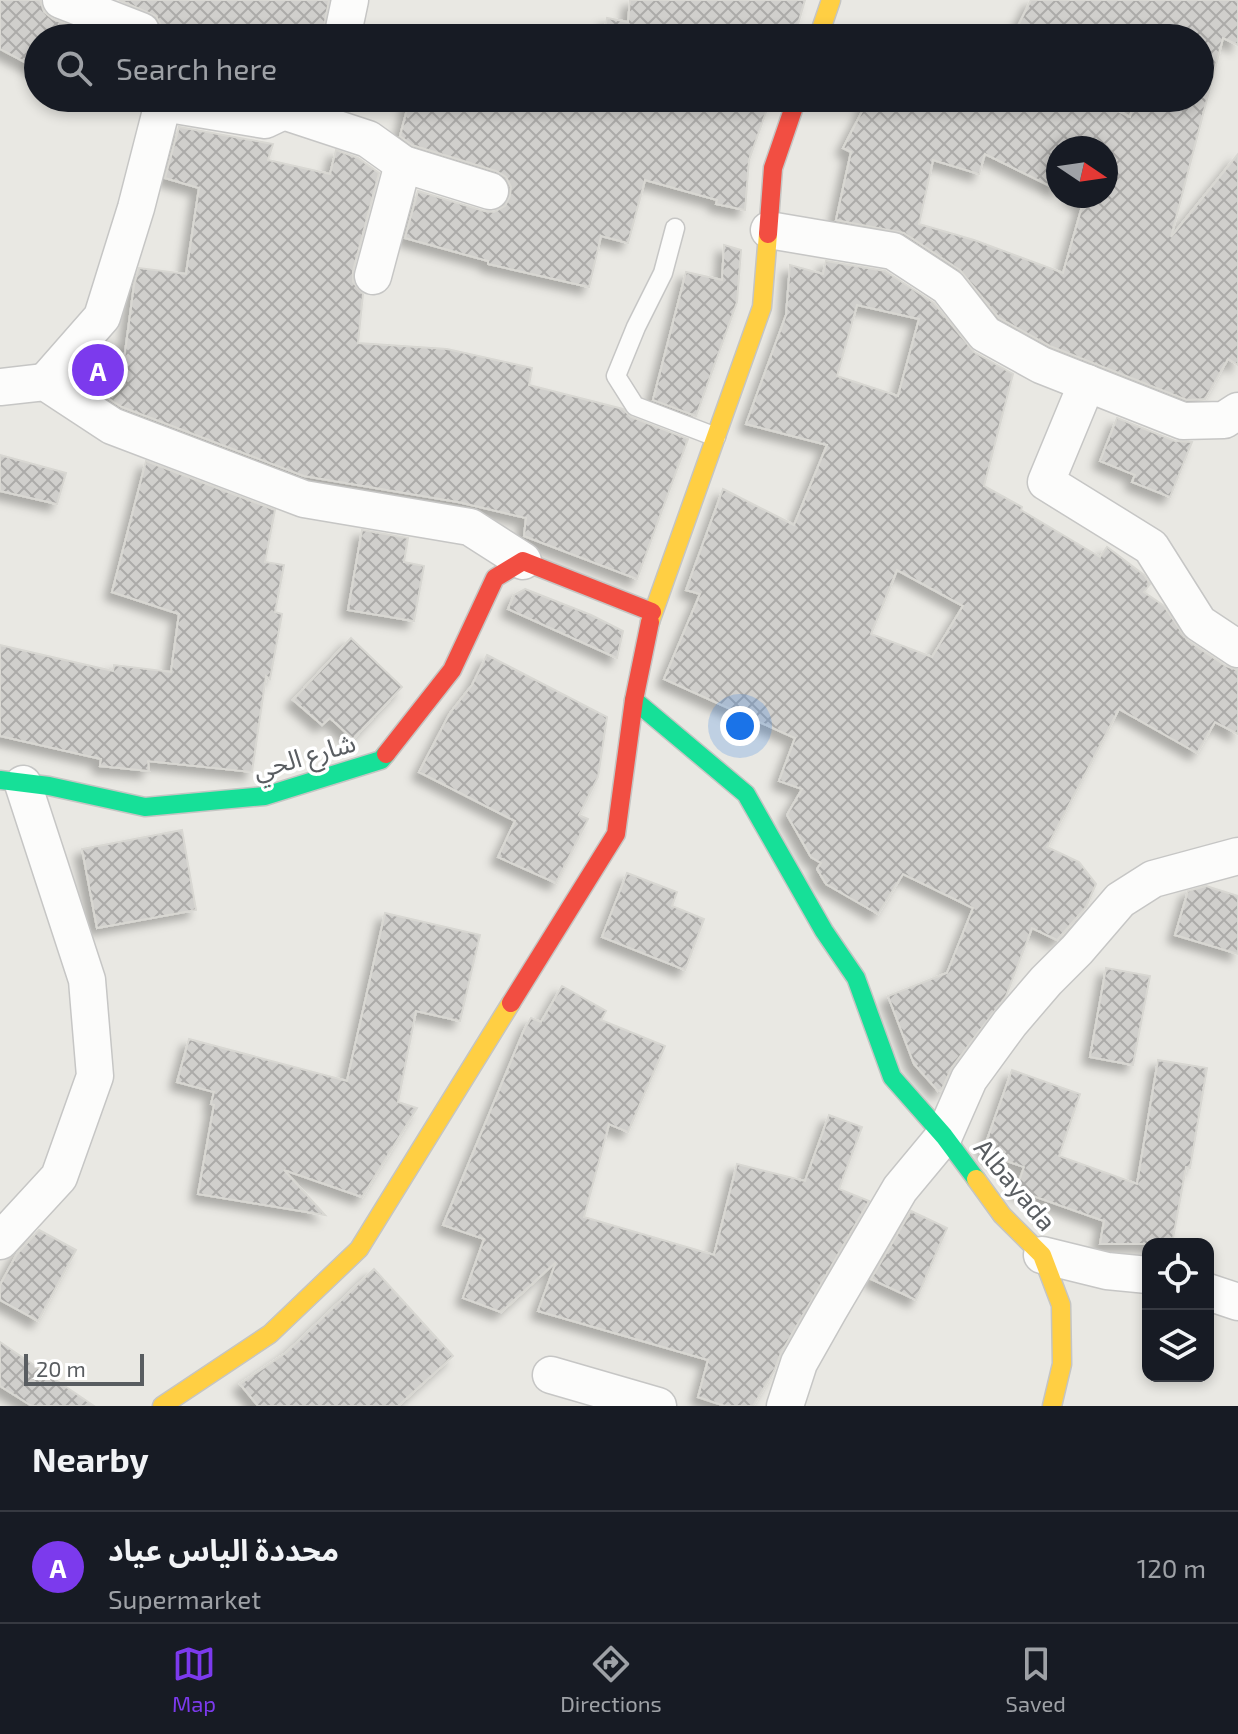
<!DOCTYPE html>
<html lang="en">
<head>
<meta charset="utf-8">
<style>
  :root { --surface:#171b24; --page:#242831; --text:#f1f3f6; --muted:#9ea1a6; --line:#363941; --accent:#7c3aed }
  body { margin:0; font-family:"Exo 2","Noto Sans Arabic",sans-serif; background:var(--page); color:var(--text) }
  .controls { position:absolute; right:24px; bottom:24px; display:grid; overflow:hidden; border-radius:16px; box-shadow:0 4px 12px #0003 }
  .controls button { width:72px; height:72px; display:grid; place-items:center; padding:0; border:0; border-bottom:2px solid var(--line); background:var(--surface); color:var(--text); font:40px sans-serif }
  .compass { position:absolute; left:1046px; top:136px; width:72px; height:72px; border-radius:50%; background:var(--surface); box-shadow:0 4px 12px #0003; rotate:103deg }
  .scale { position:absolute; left:24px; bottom:20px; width:120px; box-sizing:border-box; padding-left:8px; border:4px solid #595d61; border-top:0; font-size:22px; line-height:28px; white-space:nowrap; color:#595d61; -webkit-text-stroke:6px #fff; paint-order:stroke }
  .you { position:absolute; left:740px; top:726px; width:28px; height:28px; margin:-20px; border:6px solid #fff; border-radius:50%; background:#1a73e8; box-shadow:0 0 0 12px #1a73e833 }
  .badge { display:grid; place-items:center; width:52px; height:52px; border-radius:50%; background:var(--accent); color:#fff; font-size:26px; font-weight:700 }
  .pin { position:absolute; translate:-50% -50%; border:4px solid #fff; box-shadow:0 2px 8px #0006 }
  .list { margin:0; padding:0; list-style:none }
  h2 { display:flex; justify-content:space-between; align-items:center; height:104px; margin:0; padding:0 32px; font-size:34px }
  h2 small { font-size:26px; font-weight:400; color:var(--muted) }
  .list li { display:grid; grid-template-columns:52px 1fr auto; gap:24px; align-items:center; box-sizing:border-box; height:112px; padding:0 32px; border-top:2px solid var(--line) }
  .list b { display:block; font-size:30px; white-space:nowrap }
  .list p { margin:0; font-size:26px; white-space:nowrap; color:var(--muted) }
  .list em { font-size:26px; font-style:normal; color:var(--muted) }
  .icon { flex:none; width:44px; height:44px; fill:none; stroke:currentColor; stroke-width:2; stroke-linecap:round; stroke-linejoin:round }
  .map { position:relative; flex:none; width:1238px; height:1406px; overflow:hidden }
  .search { position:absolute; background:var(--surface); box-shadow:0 4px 12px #0003; left:24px; right:24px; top:24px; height:88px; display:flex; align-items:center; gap:20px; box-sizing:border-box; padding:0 28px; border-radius:44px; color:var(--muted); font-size:30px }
  .sheet { height:216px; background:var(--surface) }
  nav { display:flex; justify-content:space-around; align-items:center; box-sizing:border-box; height:112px; border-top:2px solid var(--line); background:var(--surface); font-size:22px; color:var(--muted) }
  nav a { display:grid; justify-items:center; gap:4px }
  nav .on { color:var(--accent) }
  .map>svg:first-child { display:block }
  .building { fill:url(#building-cross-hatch); stroke:#d8d7d2; stroke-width:2; fill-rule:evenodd; filter:url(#shadow) }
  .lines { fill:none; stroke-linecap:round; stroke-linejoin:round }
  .lane-casing { stroke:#c6c6c5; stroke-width:21 }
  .street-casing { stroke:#c6c6c5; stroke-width:39 }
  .fast-casing { stroke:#c5c5c3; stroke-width:21 }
  .slow-casing { stroke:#c5c5c3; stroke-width:21 }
  .jam-casing { stroke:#c5c5c3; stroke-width:21 }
  .lane { stroke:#fcfcfb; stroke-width:18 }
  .street { stroke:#fcfcfb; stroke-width:36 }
  .fast { stroke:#16e098; stroke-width:18 }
  .slow { stroke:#ffcf43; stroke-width:18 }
  .jam { stroke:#f24e42; stroke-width:18 }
  .labels { text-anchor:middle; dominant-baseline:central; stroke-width:7; stroke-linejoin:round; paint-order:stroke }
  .street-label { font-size:26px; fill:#595d61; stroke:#fff }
</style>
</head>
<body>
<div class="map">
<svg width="1238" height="1406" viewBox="0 0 1238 1406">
  <defs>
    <pattern id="building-cross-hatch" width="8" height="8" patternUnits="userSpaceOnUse" patternTransform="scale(2)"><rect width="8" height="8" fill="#d0cfcc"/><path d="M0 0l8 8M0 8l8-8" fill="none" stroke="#acaba9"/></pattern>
    <filter id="shadow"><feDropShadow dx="-7" dy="7" stdDeviation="4" flood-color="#0004"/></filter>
  </defs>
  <rect width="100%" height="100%" fill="#e9e8e3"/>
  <g class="building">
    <path d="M0,0H40L44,12L53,19L101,38H38V69L0,49Z"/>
    <path d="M119,0H329L322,38H163L161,25L156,16Z"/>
    <path d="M630,0H805L794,38H603L607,18L628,22Z"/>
    <path d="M1031,0H1238V45L1223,38L1171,237L1238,154V365L1228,359L1205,399L1187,400L1050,346L999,318L960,270L904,233L836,220L851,152L843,148L869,98H1091L1130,117L1135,98H1200V38H1012ZM1058,148H1106V196H1069L1083,203L1063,273L974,240L919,224L933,160L979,174L985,154L1058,190Z"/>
    <path d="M410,98H498L547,110L550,98H771L749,160L745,210L716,204L717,200L645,180L628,243L601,236L589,287L488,264V261L405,238L418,191L484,211L494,212L505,206L510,196L511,187L506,177L496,171L412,145L400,136Z"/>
    <path d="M179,127L273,144L268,160L330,174L336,150L358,158L379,173L353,271V282L363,294L358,343L447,349L532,368L529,385L623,409L631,417L688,439L637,579L524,536L526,518L458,502L304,476L122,407L94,389L104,355L124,360L134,285L139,268L186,274L199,188L165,178Z"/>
    <path d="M724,245L741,250L737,302L696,416L653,400L686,272L722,280Z"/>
    <path d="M826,261L885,271L934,303L974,352L1013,374L984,486L1022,507L1021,510L1100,557L1107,547L1144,575L1150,584L1144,592L1164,606L1187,640L1226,666L1238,670V734L1215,722L1197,753L1119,709L1047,847L1079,862L1096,884L1086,907L1057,940L1032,928L1006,996L952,1067L942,1089L938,1091L914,1064L888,996L947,973L973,908L903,874L878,914L826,884L817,869L821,863L811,857L787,815L802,789L779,781L795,738L664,679L700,594L686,590L723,489L794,525L827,445L746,424L786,315L790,265L823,274ZM857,305L919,319L898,396L837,376ZM897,570L963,606L932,657L871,634Z"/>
    <path d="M1117,418L1175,441L1192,442L1170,497L1132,482L1135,475L1100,461Z"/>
    <path d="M0,455L66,473L57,504L0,491Z"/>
    <path d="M146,461L275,510L265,562L284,565L275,612L282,614L270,679L266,676L252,772L148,761L149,771L100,766L101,759L0,736V645L113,671L114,665L171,672L179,614L112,592Z"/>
    <path d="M362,530L408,538L404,562L424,566L414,621L348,610Z"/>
    <path d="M525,589L591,615L623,631L617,658L508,609L514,595Z"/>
    <path d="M351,638L402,687L353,739L330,718L322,725L293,700Z"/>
    <path d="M487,655L607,717L598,777L579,815L588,819L556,883L498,857L515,821L419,772L450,713L472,685Z"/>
    <path d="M182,830L196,910L97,928L82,849Z"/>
    <path d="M627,873L677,892L672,906L704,919L685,970L602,937Z"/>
    <path d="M1206,886L1238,896V954L1175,935L1188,891Z"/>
    <path d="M385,913L480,935L460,1021L416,1011L398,1102L417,1108L362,1197L284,1170L325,1215L198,1194L214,1105L211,1104L214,1092L177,1082L189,1039L347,1081Z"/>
    <path d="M1106,968L1150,976L1133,1065L1090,1057Z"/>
    <path d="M562,986L606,1011L601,1020L665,1046L628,1132L609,1124L584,1217L714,1255L737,1164L805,1181L829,1115L862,1127L839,1189L869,1201L781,1353L774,1371L753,1406H725L698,1397L708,1360L538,1311L556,1262L501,1312L463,1298L484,1239L443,1225L524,1030L531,1018L541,1022Z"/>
    <path d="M1158,1060L1207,1068L1190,1168L1186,1167L1172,1244H1100L1104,1221L1016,1190L1024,1167L989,1155L984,1148L1012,1070L1080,1094L1059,1156L1137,1184Z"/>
    <path d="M911,1211L947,1228L916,1300L871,1279Z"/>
    <path d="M39,1230L76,1250L38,1321L0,1300V1285L17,1254Z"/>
    <path d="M374,1269L453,1356L398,1406H258L240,1384L287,1352Z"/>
    <path d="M0,1342L94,1406H32L0,1386Z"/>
  </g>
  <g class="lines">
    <g class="lane-casing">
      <path id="lane" d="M675,228L663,273L636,327L616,376L635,406L716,437"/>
    </g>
    <g class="street-casing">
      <g id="street">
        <path d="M61,0L141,31L143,38"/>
        <path d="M342,38L350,0"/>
        <path d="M161,98L163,103L265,120L303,102"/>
        <path d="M283,111L368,139L403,164L490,191"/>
        <path d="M769,230L893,251L948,287L985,334L1041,365L1183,421L1224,420L1238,411"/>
        <path d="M373,276L403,164"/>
        <path d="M45,382L102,317L136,208L163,103"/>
        <path d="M1087,383L1046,482L1151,547L1199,623L1238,649"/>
        <path d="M0,387L45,382L112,426L304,499L470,527L523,561"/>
        <path d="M0,1241L59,1177L95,1076L87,980L23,784"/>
        <path d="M1042,1255L1107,1271L1148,1275"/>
        <path d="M1208,1292L1238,1302"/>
        <path d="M551,1375L658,1406"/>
        <path d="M785,1406L799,1363L829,1310L900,1189L944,1136L969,1079L1010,1023L1046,981L1077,950L1120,900L1153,879L1238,856"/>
      </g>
    </g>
    <g class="fast-casing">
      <g id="fast">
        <path d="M634,700L746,794L824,931L856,978L892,1077L944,1136L976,1179"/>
        <path d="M0,780L49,786L145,807L265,796L381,760L386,754"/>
      </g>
    </g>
    <g class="slow-casing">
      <g id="slow">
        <path d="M818,38L831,0"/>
        <path d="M650,622L762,307L768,234"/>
        <path d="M976,1179L1002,1215L1042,1255L1061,1305L1062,1364L1052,1406"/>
        <path d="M162,1406L270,1334L359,1249L511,1003"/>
      </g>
    </g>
    <g class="jam-casing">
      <g id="jam">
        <path d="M768,234L773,168L797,98"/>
        <path d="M386,754L452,670L495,578L523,561L652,612"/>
        <path d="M511,1003L616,834L634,700L650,622"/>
      </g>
    </g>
    <use href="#lane" class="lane"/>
    <use href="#street" class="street"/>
    <use href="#fast" class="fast"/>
    <use href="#slow" class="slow"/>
    <use href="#jam" class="jam"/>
  </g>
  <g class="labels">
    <g class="street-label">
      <text transform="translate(304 755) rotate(-16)">شارع الحي</text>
      <text transform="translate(1016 1184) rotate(50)">Albayada</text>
    </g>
  </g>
</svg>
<div class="controls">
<button><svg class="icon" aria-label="locate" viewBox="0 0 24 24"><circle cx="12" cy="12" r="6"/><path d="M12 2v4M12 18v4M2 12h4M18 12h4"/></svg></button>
<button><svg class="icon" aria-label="layers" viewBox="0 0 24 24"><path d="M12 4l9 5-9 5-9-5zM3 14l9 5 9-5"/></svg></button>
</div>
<svg class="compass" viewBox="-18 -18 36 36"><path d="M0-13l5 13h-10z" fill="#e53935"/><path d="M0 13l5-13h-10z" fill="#9ea1a6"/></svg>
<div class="scale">20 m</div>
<div class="you"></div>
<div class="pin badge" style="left:98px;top:370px">A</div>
<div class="search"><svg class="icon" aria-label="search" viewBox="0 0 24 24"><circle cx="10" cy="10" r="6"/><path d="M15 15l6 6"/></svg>Search here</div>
</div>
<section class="sheet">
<h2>Nearby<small></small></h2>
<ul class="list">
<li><span class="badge">A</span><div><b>محددة الياس عياد</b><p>Supermarket</p></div><em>120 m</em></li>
</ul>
</section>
<nav>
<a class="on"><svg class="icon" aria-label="map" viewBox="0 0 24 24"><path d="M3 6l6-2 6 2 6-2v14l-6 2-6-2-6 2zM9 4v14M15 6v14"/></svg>Map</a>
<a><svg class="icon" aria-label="directions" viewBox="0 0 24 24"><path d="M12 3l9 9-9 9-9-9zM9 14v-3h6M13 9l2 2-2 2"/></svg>Directions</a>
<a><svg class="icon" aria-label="saved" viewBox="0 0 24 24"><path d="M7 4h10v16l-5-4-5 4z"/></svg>Saved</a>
</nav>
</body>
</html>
